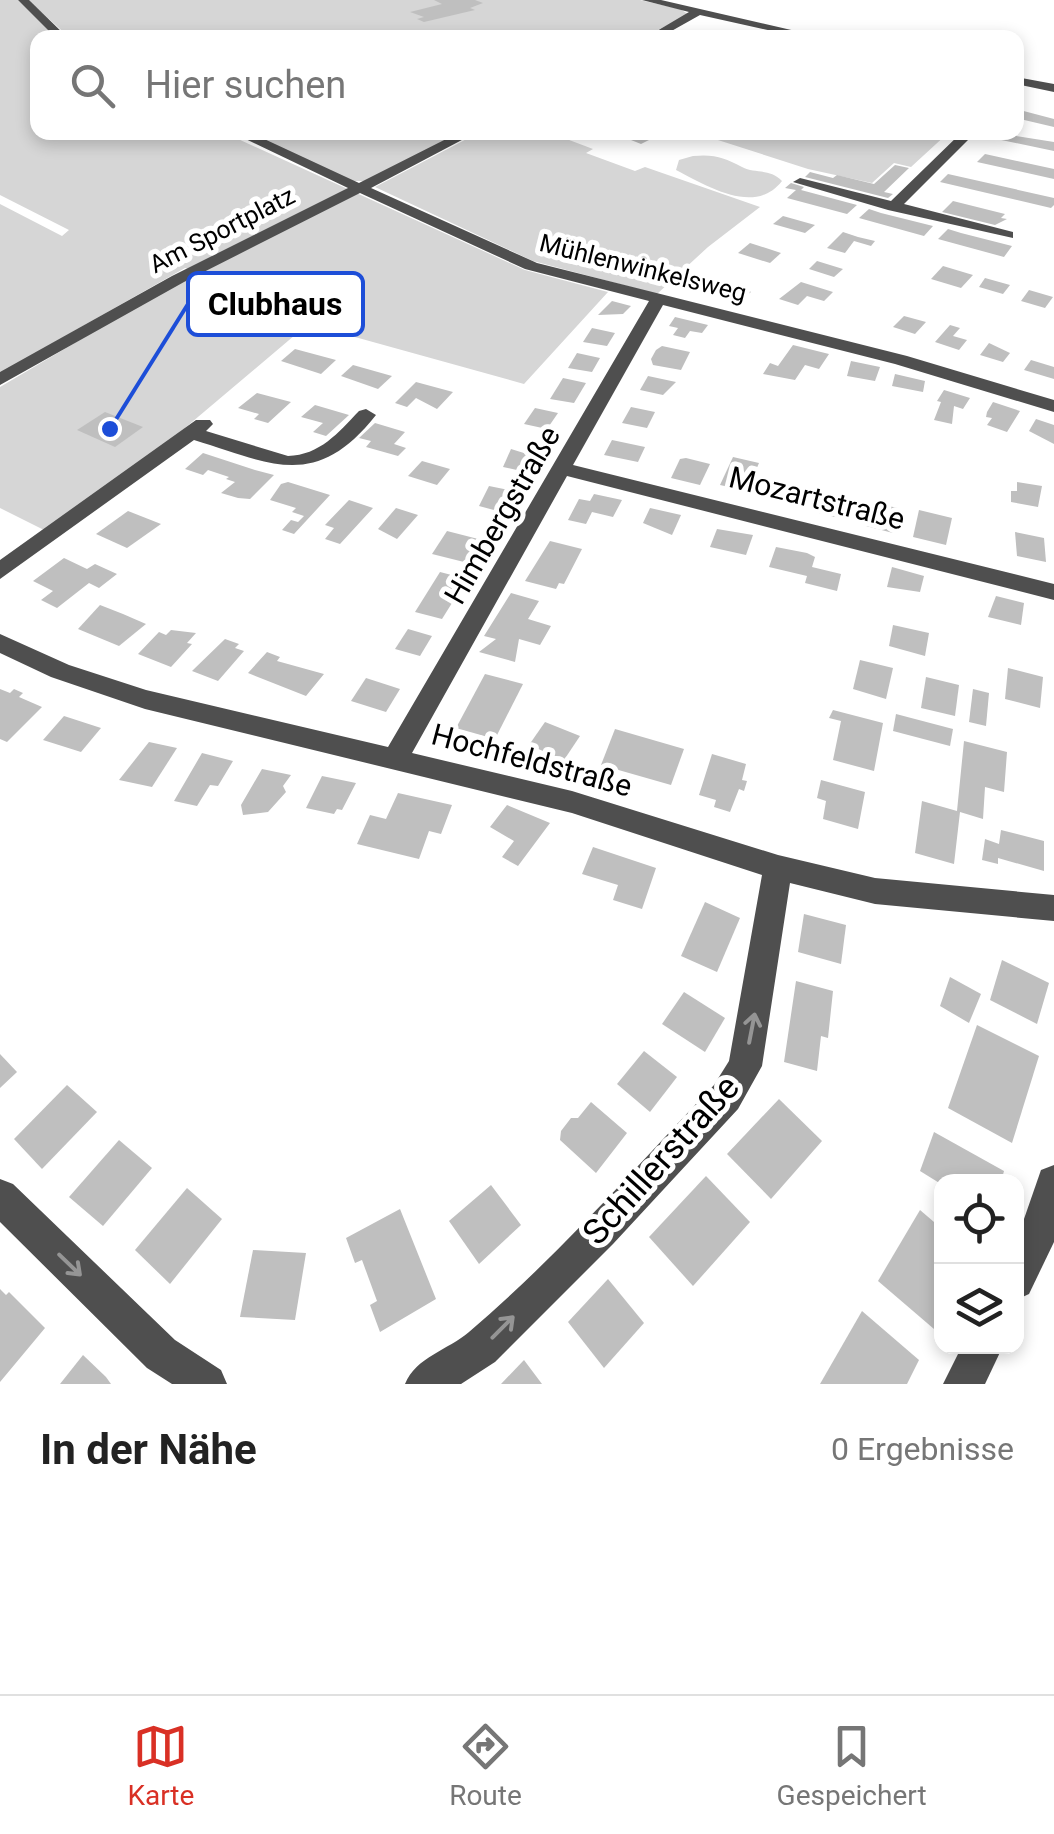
<!DOCTYPE html>
<html lang="de">
<head>
<meta charset="utf-8">
<style>
  :root { --surface:#fff; --page:#f2f2f2; --text:#222; --muted:#767676; --line:#e0e0e0; --accent:#d93025 }
  body { margin:0; font-family:Roboto,sans-serif; background:var(--page); color:var(--text) }
  .controls { position:absolute; right:30px; bottom:30px; display:grid; overflow:hidden; border-radius:20px; box-shadow:0 5px 15px #0003 }
  .controls button { width:90px; height:90px; display:grid; place-items:center; padding:0; border:0; border-bottom:2px solid var(--line); background:var(--surface); color:var(--text); font:50px sans-serif }
  .list { margin:0; padding:0; list-style:none }
  h2 { display:flex; justify-content:space-between; align-items:center; height:130px; margin:0; padding:0 40px; font-size:42px }
  h2 small { font-size:32px; font-weight:400; color:var(--muted) }
  .icon { flex:none; width:55px; height:55px; fill:none; stroke:currentColor; stroke-width:2; stroke-linecap:round; stroke-linejoin:round }
  .map { position:relative; flex:none; width:1054px; height:1384px; overflow:hidden }
  .search { position:absolute; background:var(--surface); box-shadow:0 5px 15px #0003; left:30px; right:30px; top:30px; height:110px; display:flex; align-items:center; gap:25px; box-sizing:border-box; padding:0 35px; border-radius:20px; color:var(--muted); font-size:38px }
  .sheet { height:310px; background:var(--surface) }
  nav { display:flex; justify-content:space-around; align-items:center; box-sizing:border-box; height:140px; border-top:2px solid var(--line); background:var(--surface); font-size:28px; color:var(--muted) }
  nav a { display:grid; justify-items:center; gap:5px }
  nav .on { color:var(--accent) }
  .map>svg:first-child { display:block }
  .green { fill:#d6d6d6 }
  .building { fill:#bfbfbf }
  .lines { fill:none; stroke-linecap:round; stroke-linejoin:round }
  .minor { fill:#4f4f4f; fill-rule:evenodd }
  .oneway { stroke:#959595 }
  .labels { text-anchor:middle; dominant-baseline:central; stroke-width:10; stroke-linejoin:round; paint-order:stroke }
  .far-street-label { font-size:25px; fill:#000; stroke:#fff }
  .street-label { font-size:30px; fill:#000; stroke:#fff }
  .near-street-label { font-size:35px; fill:#000; stroke:#fff }
  .leader { fill:none; stroke:#1d4ed8; stroke-width:4 }
  .callout-dot { fill:#1d4ed8; stroke:#fff; stroke-width:4 }
  .callout { fill:#fff; stroke:#1d4ed8; stroke-width:4 }
  .callout-label { font-size:32px; text-anchor:middle; font-weight:bold; fill:#000 }
</style>
</head>
<body>
<div class="map">
<svg width="1054" height="1384" viewBox="0 0 1054 1384">
  <rect width="100%" height="100%" fill="#fff"/>
  <g class="green">
    <path d="M0,0H18L59,37L38,38V132L225,133L525,270L608,292L524,384L308,324L179,433L46,531L0,508V387L197,271L185,268L0,373V204L62,236L69,230L0,195Z"/>
    <path d="M28,0H640L680,9L688,14L643,38H70Z"/>
    <path d="M548,132L593,149L586,153L635,171L645,167L760,207L708,247L657,294L533,261L375,187L478,133Z"/>
    <path d="M246,133H460L367,181H353Z"/>
    <path d="M696,133L948,132V133L911,167L894,163L872,183L808,169Z"/>
    <path d="M693,156C716,154 724,158 742,167C755,174 770,168 782,181C755,216 707,186 676,170L679,160Z"/>
  </g>
  <g class="building">
    <path d="M434,0H475L483,3L470,8L475,10L424,22L417,19L424,17L410,12L442,4Z"/>
    <path d="M1016,109L1054,119V127L1020,119L1016,123Z"/>
    <path d="M611,132H665L641,144Z"/>
    <path d="M991,132L1054,142V151L987,137Z"/>
    <path d="M985,154L1054,169V179L977,162Z"/>
    <path d="M895,165L909,168L884,192L893,194L888,198L805,177L810,172L833,178L837,175L874,184Z"/>
    <path d="M948,174L1054,198V205L1051,208L940,182Z"/>
    <path d="M791,183L804,187L801,190L857,205L847,214L787,198L796,190L785,188Z"/>
    <path d="M953,201L1005,214L1001,218L1007,219L995,225L942,212Z"/>
    <path d="M869,209L881,213L933,226L924,236L859,218Z"/>
    <path d="M783,216L815,225L805,233L773,224Z"/>
    <path d="M948,229L961,233L1012,246L1004,257L938,239Z"/>
    <path d="M843,232L858,237L875,241L871,246L854,241L845,253L827,248Z"/>
    <path d="M750,243L772,250L781,253L770,263L738,253Z"/>
    <path d="M817,261L843,269L834,277L809,269Z"/>
    <path d="M943,266L973,275L961,288L931,279Z"/>
    <path d="M712,277L743,287L751,292L740,301L702,286Z"/>
    <path d="M985,278L1010,285L1003,294L979,287Z"/>
    <path d="M801,282L833,292L824,301L807,296L798,305L779,299Z"/>
    <path d="M1029,290L1053,297L1045,308L1021,301Z"/>
    <path d="M612,301L631,306L623,314L598,315Z"/>
    <path d="M904,316L926,322L915,334L893,327Z"/>
    <path d="M675,317L708,325L702,333L690,331L685,338L673,335L678,328L669,326Z"/>
    <path d="M950,325L960,328L953,336L967,340L959,350L935,342Z"/>
    <path d="M592,328L615,333L607,346L583,342Z"/>
    <path d="M989,343L1010,353L1003,362L980,355Z"/>
    <path d="M793,345L829,354L819,369L805,365L795,380L763,374L770,363L778,366Z"/>
    <path d="M662,346L690,352L681,370L653,365L651,359L656,350Z"/>
    <path d="M295,349L336,360L321,374L281,361Z"/>
    <path d="M577,353L600,358L592,372L568,368Z"/>
    <path d="M1031,360L1054,367V379L1024,370Z"/>
    <path d="M851,361L880,367L875,381L847,376Z"/>
    <path d="M353,365L392,376L378,389L341,376Z"/>
    <path d="M895,374L925,381L923,392L892,386Z"/>
    <path d="M648,376L676,382L663,395L640,390Z"/>
    <path d="M563,378L586,383L574,403L550,399Z"/>
    <path d="M416,382L453,392L437,409L416,398L407,407L395,403Z"/>
    <path d="M944,390L970,398L963,409L954,406L952,424L934,420L941,402L937,401Z"/>
    <path d="M257,393L291,402L268,423L254,419L259,414L238,408Z"/>
    <path d="M993,402L1020,411L1007,432L987,425L992,418L986,417L987,412Z"/>
    <path d="M315,405L349,415L326,436L313,432L323,423L301,417Z"/>
    <path d="M631,407L655,412L647,428L622,423Z"/>
    <path d="M535,408L558,413L547,429L524,424Z"/>
    <path d="M105,412L143,427L115,447L77,430Z"/>
    <path d="M1036,419L1054,425V444L1029,431Z"/>
    <path d="M375,423L405,432L394,444L406,448L398,456L366,447L371,441L359,438Z"/>
    <path d="M612,440L645,447L638,462L604,455Z"/>
    <path d="M511,449L540,458L530,473L503,467Z"/>
    <path d="M203,453L255,470L274,475L250,499L238,498L221,493L235,482L226,479L229,477L208,470L203,475L185,469Z"/>
    <path d="M733,457L759,463L747,491L720,485Z"/>
    <path d="M686,458L710,464L700,485L671,478L680,459Z"/>
    <path d="M422,461L450,469L437,485L408,476Z"/>
    <path d="M288,482L330,495L294,534L282,530L291,520L298,522L304,516L292,512L296,508L270,500L281,484Z"/>
    <path d="M773,482L803,489L797,506L767,498Z"/>
    <path d="M1017,482L1042,486L1038,507L1011,502V491H1017Z"/>
    <path d="M489,486L518,492L505,513L479,506Z"/>
    <path d="M594,494L622,500L613,517L592,512L586,524L568,520L579,499L590,501Z"/>
    <path d="M823,496L849,502L844,519L817,513Z"/>
    <path d="M349,500L373,508L340,544L325,539L334,528L325,525Z"/>
    <path d="M874,503L898,508L893,533L866,526Z"/>
    <path d="M396,508L418,515L397,539L378,529Z"/>
    <path d="M650,508L681,515L672,535L643,523Z"/>
    <path d="M919,510L952,518L946,545L913,537Z"/>
    <path d="M128,511L161,524L127,548L96,534Z"/>
    <path d="M717,529L753,535L746,555L710,547Z"/>
    <path d="M447,531L486,541L472,564L432,554Z"/>
    <path d="M1015,532L1044,538L1046,562L1017,556Z"/>
    <path d="M550,541L582,549L564,584L559,583L556,589L525,581Z"/>
    <path d="M776,547L807,553L815,557L812,567L841,574L837,591L805,583L807,576L769,567Z"/>
    <path d="M64,558L87,569L95,564L117,574L99,588L89,583L57,608L41,600L53,591L33,581Z"/>
    <path d="M892,567L924,576L920,592L887,587Z"/>
    <path d="M440,572L467,579L442,619L415,612Z"/>
    <path d="M511,593L539,601L528,619L551,626L540,645L519,639L515,662L479,652L496,639L484,636Z"/>
    <path d="M996,596L1024,603L1021,625L988,617Z"/>
    <path d="M100,605L123,614L146,624L119,646L78,629Z"/>
    <path d="M893,625L929,633L925,656L889,646Z"/>
    <path d="M408,629L432,636L420,656L395,649Z"/>
    <path d="M171,630L196,633L187,643L192,644L171,667L138,654L159,632L166,635Z"/>
    <path d="M225,639L239,644L235,648L244,651L218,681L192,671Z"/>
    <path d="M267,652L280,657L277,661L324,674L306,696L248,673Z"/>
    <path d="M860,660L893,668L886,699L853,689Z"/>
    <path d="M1008,668L1043,677L1040,708L1005,699Z"/>
    <path d="M485,674L523,684L495,739L456,728Z"/>
    <path d="M926,677L959,685L955,716L921,708Z"/>
    <path d="M366,678L400,689L386,712L351,701Z"/>
    <path d="M0,689L10,693L14,689L23,693L19,697L42,707L7,742L0,739Z"/>
    <path d="M973,689L989,693L986,726L969,722Z"/>
    <path d="M833,710L883,723L874,771L833,760L841,721L829,718Z"/>
    <path d="M896,714L953,729L950,746L893,731Z"/>
    <path d="M64,716L101,728L81,752L43,740Z"/>
    <path d="M545,722L580,736L564,760L529,745Z"/>
    <path d="M615,729L684,749L671,785L601,765Z"/>
    <path d="M964,741L1007,752L1004,792L985,787L983,819L960,812L954,864L915,853L922,801L957,811Z"/>
    <path d="M149,742L177,748L152,787L119,780Z"/>
    <path d="M202,753L233,761L218,786L210,785L197,806L174,801Z"/>
    <path d="M712,754L746,764L742,780L747,781L744,791L739,789L730,812L714,807L716,800L699,795Z"/>
    <path d="M262,769L291,775L283,786L286,792L268,812L243,815L241,805Z"/>
    <path d="M322,776L356,783L342,810L337,809L334,814L306,808Z"/>
    <path d="M821,780L865,792L858,829L823,819L826,801L817,798Z"/>
    <path d="M398,793L452,805L441,834L429,831L419,859L357,844L370,815L386,819Z"/>
    <path d="M507,805L550,823L518,866L502,857L514,841L490,827Z"/>
    <path d="M1001,830L1044,841V871L998,858V864L982,860L985,839L999,844Z"/>
    <path d="M593,847L656,868L642,909L613,900L618,885L582,874Z"/>
    <path d="M705,902L740,918L717,972L681,956Z"/>
    <path d="M804,914L846,925L841,964L798,952Z"/>
    <path d="M1002,960L1049,983L1037,1024L990,1000Z"/>
    <path d="M950,977L981,994L969,1023L940,1006Z"/>
    <path d="M796,981L833,991L828,1038L821,1036L817,1071L784,1062Z"/>
    <path d="M684,992L725,1018L705,1052L662,1024Z"/>
    <path d="M977,1025L1039,1056L1012,1143L948,1108Z"/>
    <path d="M644,1051L677,1077L650,1112L617,1084Z"/>
    <path d="M0,1054L17,1072L0,1088Z"/>
    <path d="M67,1085L97,1112L42,1169L14,1139Z"/>
    <path d="M779,1099L822,1141L771,1199L727,1154Z"/>
    <path d="M591,1102L627,1133L596,1173L560,1140L561,1131L571,1118H578Z"/>
    <path d="M934,1132L1004,1171L1001,1182L941,1184L920,1171Z"/>
    <path d="M119,1140L152,1168L103,1226L69,1197Z"/>
    <path d="M706,1176L750,1222L693,1286L649,1237Z"/>
    <path d="M491,1185L521,1225L479,1264L449,1221Z"/>
    <path d="M187,1188L222,1219L170,1284L135,1250Z"/>
    <path d="M400,1209L436,1299L380,1332L370,1305L377,1301L362,1260L355,1263L346,1238Z"/>
    <path d="M920,1210L941,1228V1315L934,1329L878,1281Z"/>
    <path d="M253,1250L306,1253L295,1320L240,1317Z"/>
    <path d="M608,1279L644,1323L604,1368L568,1322Z"/>
    <path d="M0,1289L6,1295L9,1292L45,1328L0,1382Z"/>
    <path d="M862,1311L919,1360L907,1384H820Z"/>
    <path d="M83,1355L106,1377L111,1384H60Z"/>
    <path d="M524,1360L542,1384H501Z"/>
  </g>
  <g class="lines">
    <g class="minor">
      <path d="M18,0H29L68,38H56Z"/>
      <path d="M642,0H661L826,38H804L700,15L659,38H645L689,12Z"/>
      <path d="M1016,77L1054,84V92L1016,84Z"/>
      <path d="M231,132H249L359,183L460,132H477L371,188L537,263L907,356L1054,400V412L895,364L663,305L573,465L1054,584V600L567,476L412,753L572,791L778,855L875,878L1054,895V921L875,904L790,883L762,1066L738,1109L613,1244L495,1362L461,1384H405C416,1357 448,1350 469,1332C557,1257 635,1168 714,1085L729,1061L762,875L572,813L145,709L51,677L0,653V634L69,665L146,690L388,747L649,301L525,269L360,193L184,282L0,385V372L172,276L348,188Z"/>
      <path d="M962,132H976L904,204L1013,232V238L888,210L793,182L800,178L891,201Z"/>
      <path d="M366,409L376,415C316,491 272,464 194,440L0,579V560L196,420H210L213,424L206,431L288,456C320,455 338,433 359,411Z"/>
      <path d="M1054,1165V1242L1029,1294L1016,1300V1242L1041,1170Z"/>
      <path d="M0,1179L13,1184L175,1340L221,1370L227,1384H172L147,1368L0,1222Z"/>
      <path d="M962,1346H1003L985,1384H943Z"/>
    </g>
  </g>
  <defs><path id="oneway-shaft" d="M-6 0H5M1.5-3L5.5 0L1.5 3" fill="none" stroke-width="1.6" stroke-linecap="round" stroke-linejoin="round" transform="scale(2.5)"/></defs>
  <g class="oneway">
    <use href="#oneway-shaft" transform="translate(752 1028) rotate(-79)"/>
    <use href="#oneway-shaft" transform="translate(70 1265) rotate(44)"/>
    <use href="#oneway-shaft" transform="translate(503 1327) rotate(-45)"/>
  </g>
  <g class="labels">
    <g class="far-street-label">
      <text transform="translate(222 230) rotate(-27)">Am Sportplatz</text>
      <text transform="translate(643 268) rotate(14)">Mühlenwinkelsweg</text>
    </g>
    <g class="street-label">
      <text transform="translate(817 498) rotate(14)">Mozartstraße</text>
      <text transform="translate(502 515) rotate(-60)">Himbergstraße</text>
      <text transform="translate(532 760) rotate(15)">Hochfeldstraße</text>
    </g>
    <g class="near-street-label">
      <text transform="translate(661 1160) rotate(-48)">Schillerstraße</text>
    </g>
  </g>
  <path class="leader" d="M110 429L188 304"/>
  <circle class="callout-dot" cx="110" cy="429" r="10"/>
  <rect class="callout" x="188" y="273" width="175" height="62" rx="10"/>
  <g class="callout-label">
    <text x="275" y="315">Clubhaus</text>
  </g>
</svg>
<div class="controls">
<button><svg class="icon" aria-label="locate" viewBox="0 0 24 24"><circle cx="12" cy="12" r="6"/><path d="M12 2v4M12 18v4M2 12h4M18 12h4"/></svg></button>
<button><svg class="icon" aria-label="layers" viewBox="0 0 24 24"><path d="M12 4l9 5-9 5-9-5zM3 14l9 5 9-5"/></svg></button>
</div>
<div class="search"><svg class="icon" aria-label="search" viewBox="0 0 24 24"><circle cx="10" cy="10" r="6"/><path d="M15 15l6 6"/></svg>Hier suchen</div>
</div>
<section class="sheet">
<h2>In der Nähe<small>0 Ergebnisse</small></h2>
<ul class="list">
</ul>
</section>
<nav>
<a class="on"><svg class="icon" aria-label="map" viewBox="0 0 24 24"><path d="M3 6l6-2 6 2 6-2v14l-6 2-6-2-6 2zM9 4v14M15 6v14"/></svg>Karte</a>
<a><svg class="icon" aria-label="directions" viewBox="0 0 24 24"><path d="M12 3l9 9-9 9-9-9zM9 14v-3h6M13 9l2 2-2 2"/></svg>Route</a>
<a><svg class="icon" aria-label="saved" viewBox="0 0 24 24"><path d="M7 4h10v16l-5-4-5 4z"/></svg>Gespeichert</a>
</nav>
</body>
</html>
